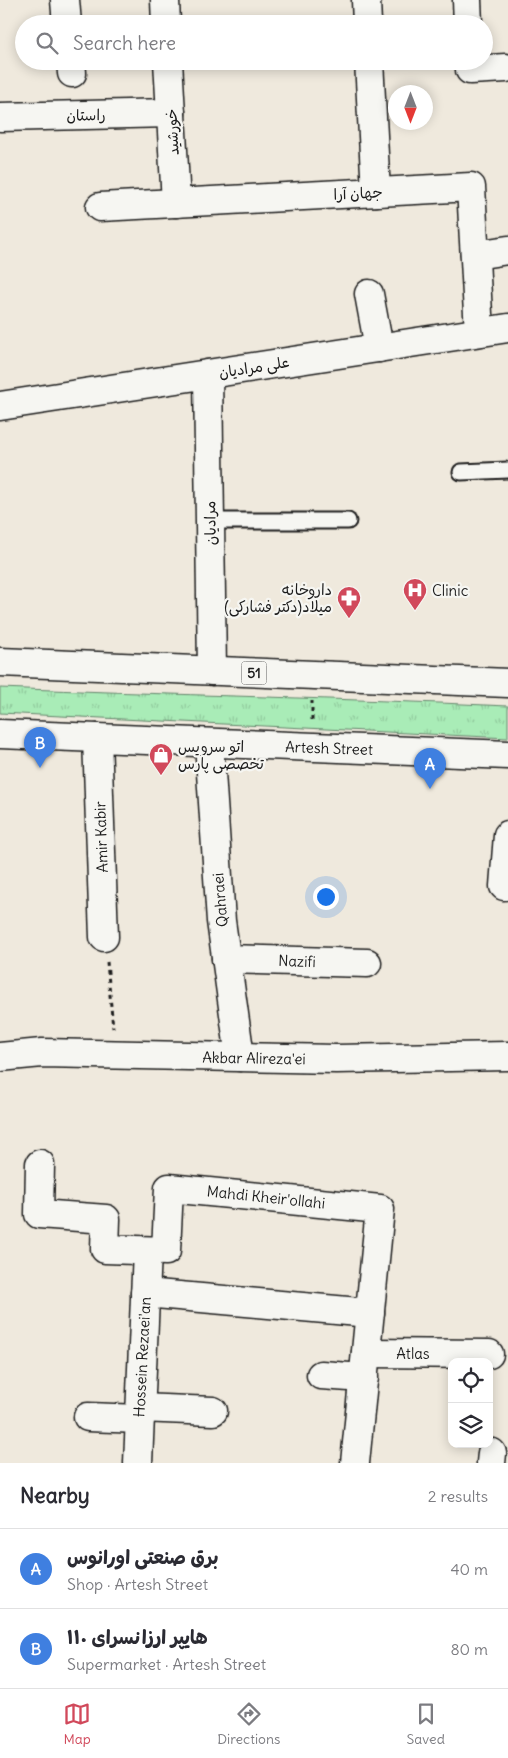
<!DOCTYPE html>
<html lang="en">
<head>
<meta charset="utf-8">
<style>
  :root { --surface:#fff; --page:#f2f2f3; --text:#2b2b33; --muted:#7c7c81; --line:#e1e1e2; --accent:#d1495b }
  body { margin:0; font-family:Delius,"Playpen Sans Arabic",sans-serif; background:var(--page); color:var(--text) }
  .controls { position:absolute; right:15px; bottom:15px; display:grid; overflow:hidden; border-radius:10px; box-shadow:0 2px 12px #0003 }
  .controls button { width:45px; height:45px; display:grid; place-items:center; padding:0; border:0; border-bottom:1px solid var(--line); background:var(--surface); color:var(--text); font:25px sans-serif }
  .compass { position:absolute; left:388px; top:85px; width:45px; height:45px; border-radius:50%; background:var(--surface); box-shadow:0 2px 12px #0003; rotate:180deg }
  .you { position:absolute; left:325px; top:896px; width:18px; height:18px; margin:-12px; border:4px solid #fff; border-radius:50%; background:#1a73e8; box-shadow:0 0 0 8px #1a73e833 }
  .badge { display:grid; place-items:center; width:32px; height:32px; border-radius:50%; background:var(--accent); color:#fff; font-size:16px; font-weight:700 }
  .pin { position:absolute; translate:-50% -41px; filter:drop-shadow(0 1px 2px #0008) }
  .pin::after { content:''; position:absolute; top:26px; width:18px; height:15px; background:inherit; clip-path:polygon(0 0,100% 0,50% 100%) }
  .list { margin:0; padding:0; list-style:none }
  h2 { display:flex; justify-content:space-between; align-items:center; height:65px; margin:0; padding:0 20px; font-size:21px }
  h2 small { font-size:16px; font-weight:400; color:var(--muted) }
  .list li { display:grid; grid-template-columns:32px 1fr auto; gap:15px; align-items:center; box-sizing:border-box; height:80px; padding:0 20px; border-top:1px solid var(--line) }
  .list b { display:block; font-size:19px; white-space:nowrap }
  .list p { margin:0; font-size:16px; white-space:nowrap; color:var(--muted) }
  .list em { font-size:16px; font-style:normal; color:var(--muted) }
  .icon { flex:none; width:28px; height:28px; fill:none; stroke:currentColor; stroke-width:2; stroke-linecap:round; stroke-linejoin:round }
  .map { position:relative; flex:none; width:508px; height:1463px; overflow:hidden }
  .search { position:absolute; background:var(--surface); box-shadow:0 2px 12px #0003; left:15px; right:15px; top:15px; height:55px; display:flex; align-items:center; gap:12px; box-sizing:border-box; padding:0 18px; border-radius:28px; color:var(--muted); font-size:19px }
  .sheet { height:225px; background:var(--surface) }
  nav { display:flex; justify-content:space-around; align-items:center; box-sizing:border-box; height:70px; border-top:1px solid var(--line); background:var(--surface); font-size:14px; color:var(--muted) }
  nav a { display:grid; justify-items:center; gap:2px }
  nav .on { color:var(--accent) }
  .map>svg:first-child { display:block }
  .grass { fill:url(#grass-tufts); stroke:#62846a }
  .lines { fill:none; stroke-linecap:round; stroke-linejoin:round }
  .lane-casing { stroke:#1c1c1c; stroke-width:19 }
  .street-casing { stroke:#1c1c1c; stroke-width:31 }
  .secondary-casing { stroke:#1c1c1c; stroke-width:31 }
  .primary-casing { stroke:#1c1c1c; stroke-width:31 }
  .path { stroke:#1c1c1c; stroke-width:3; stroke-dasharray:4 4; stroke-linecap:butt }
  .lane { stroke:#f6f6f2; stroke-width:15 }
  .street { stroke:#f6f6f2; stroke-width:28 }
  .secondary { stroke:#f6f6f2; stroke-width:28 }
  .primary { stroke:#f6f6f2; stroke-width:28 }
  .labels { text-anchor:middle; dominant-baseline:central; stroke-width:4.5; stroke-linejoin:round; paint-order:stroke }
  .shield { fill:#f6f6f2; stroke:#5d5d5c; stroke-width:1 }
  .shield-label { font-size:14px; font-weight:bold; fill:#1c1c1c }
  .street-label { font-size:15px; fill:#1c1c1c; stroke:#f6f6f2 }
  .poi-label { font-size:15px; fill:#1c1c1c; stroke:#f6f6f2; text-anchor:start }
</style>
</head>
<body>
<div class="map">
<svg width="508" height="1463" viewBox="0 0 508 1463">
  <defs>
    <pattern id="grass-tufts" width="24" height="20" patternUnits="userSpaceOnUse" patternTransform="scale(1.25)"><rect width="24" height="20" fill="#a9ecb7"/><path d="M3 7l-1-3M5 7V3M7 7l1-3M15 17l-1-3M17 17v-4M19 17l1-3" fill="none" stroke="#91ca9d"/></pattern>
  </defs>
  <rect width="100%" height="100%" fill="#efe9dd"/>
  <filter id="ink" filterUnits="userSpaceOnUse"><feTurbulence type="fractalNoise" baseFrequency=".02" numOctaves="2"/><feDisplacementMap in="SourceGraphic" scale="10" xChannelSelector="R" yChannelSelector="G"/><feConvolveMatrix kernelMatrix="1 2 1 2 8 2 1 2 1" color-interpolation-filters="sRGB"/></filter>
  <g filter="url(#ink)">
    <path class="grass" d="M0,688C169,695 339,698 508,706V738L0,713Z"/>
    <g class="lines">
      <g class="lane-casing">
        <g id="lane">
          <path d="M461,472L508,470"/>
          <path d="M210,521H348"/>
        </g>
      </g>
      <g class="street-casing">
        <g id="street">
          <path d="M65,0L67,24"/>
          <path d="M165,0L166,24"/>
          <path d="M366,0L367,24"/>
          <path d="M467,0L468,24"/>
          <path d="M71,61L72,73"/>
          <path d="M168,61L176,203"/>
          <path d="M369,61L376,192"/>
          <path d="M470,61V70L506,68"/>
          <path d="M0,117L171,113"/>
          <path d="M100,207L471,187L479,332"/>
          <path d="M475,255L508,250"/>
          <path d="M369,294L379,348"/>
          <path d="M208,374L212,671"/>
          <path d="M0,406L508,328"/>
          <path d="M97,738L104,937"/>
          <path d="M209,743L221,921L240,1057"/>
          <path d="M504,886L508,835"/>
          <path d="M226,959L367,963"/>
          <path d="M40,1164L39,1214L106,1219L105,1249L166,1251L169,1188L380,1209L355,1463"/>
          <path d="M145,1293L370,1313"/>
          <path d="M366,1353L489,1354"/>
          <path d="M321,1375L364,1378"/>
          <path d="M140,1408L213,1411"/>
          <path d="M88,1417L140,1419"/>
          <path d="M138,1463L147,1251"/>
          <path d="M491,1463L492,1453"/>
        </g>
      </g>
      <g class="secondary-casing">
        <path id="secondary" d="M0,1057L42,1053L336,1059L508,1056"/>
      </g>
      <g class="primary-casing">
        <g id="primary">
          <path d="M0,662L508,683"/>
          <path d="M0,734L508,755"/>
        </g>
      </g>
      <g class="path">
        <path d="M312,720V701"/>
        <path d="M107,962L113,1028"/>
      </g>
      <use href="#lane" class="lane"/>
      <use href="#street" class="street"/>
      <use href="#secondary" class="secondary"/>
      <use href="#primary" class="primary"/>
    </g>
  </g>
  <defs>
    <g id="hospital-pin" transform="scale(1.25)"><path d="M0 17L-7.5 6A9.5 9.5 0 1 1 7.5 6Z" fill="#d1495b" stroke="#f6f6f2"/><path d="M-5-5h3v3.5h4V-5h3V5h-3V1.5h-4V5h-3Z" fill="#fff"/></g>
    <g id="pharmacy-pin" transform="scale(1.25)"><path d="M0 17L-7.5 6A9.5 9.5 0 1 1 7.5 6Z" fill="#d1495b" stroke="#f6f6f2"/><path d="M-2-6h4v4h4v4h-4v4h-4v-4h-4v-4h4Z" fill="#fff"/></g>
    <g id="shop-pin" transform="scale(1.25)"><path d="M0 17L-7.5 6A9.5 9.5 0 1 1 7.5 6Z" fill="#d1495b" stroke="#f6f6f2"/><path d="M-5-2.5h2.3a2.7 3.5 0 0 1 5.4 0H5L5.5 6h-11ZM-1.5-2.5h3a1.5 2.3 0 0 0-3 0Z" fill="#fff"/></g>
  </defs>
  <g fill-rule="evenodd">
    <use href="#hospital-pin" x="415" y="590"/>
    <use href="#pharmacy-pin" x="349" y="598"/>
    <use href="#shop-pin" x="161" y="755"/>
  </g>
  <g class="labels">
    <rect class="shield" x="241.5" y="661.5" width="25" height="23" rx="4"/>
    <g class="shield-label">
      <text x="254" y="673">51</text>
    </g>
    <g class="street-label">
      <text transform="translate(86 115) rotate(-1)">راستان</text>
      <text transform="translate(172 132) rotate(-93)">خورشید</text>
      <text transform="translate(358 193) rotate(-3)">جهان آرا</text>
      <text transform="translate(254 367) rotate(-9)">علی مرادیان</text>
      <text transform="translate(210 523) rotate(-91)">مرادیان</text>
      <text transform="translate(329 748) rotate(2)">Artesh Street</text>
      <text transform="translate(101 837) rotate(-92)">Amir Kabir</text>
      <text transform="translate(220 900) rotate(-95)">Qahraei</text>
      <text transform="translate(297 961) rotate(2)">Nazifi</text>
      <text transform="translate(254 1058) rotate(1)">Akbar Alireza'ei</text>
      <text transform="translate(266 1197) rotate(6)">Mahdi Kheir'ollahi</text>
      <text x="413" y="1353">Atlas</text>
      <text transform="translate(142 1357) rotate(-87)">Hossein Rezaei'an</text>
    </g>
    <g class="poi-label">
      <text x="332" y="589" text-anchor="end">داروخانه<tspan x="332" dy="17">میلاد(دکتر فشارکی)</tspan></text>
      <text x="432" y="590">Clinic</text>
      <text x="178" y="746">اتو سرویس<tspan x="178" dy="17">تخصصی پارس</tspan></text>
    </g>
  </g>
</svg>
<div class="controls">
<button><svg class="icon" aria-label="locate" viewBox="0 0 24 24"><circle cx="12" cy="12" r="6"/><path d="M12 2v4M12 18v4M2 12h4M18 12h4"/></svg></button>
<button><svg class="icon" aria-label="layers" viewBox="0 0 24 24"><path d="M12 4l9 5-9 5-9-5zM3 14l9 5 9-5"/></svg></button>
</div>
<svg class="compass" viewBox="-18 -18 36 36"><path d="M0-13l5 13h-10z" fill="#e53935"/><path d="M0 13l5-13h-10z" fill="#7c7c81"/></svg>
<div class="you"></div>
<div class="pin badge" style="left:430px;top:789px;background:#3f7fe0">A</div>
<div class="pin badge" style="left:40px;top:768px;background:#3f7fe0">B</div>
<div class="search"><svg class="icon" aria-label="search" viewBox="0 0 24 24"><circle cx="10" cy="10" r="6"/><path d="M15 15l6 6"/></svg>Search here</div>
</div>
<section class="sheet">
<h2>Nearby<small>2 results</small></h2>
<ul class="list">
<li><span class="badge" style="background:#3f7fe0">A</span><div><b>برق صنعتی اورانوس</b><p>Shop · Artesh Street</p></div><em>40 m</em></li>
<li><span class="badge" style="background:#3f7fe0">B</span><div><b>هایپر ارزانسرای ۱۱۰</b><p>Supermarket · Artesh Street</p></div><em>80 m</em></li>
</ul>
</section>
<nav>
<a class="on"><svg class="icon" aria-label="map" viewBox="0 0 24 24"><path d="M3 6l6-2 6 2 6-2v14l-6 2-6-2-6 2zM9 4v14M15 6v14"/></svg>Map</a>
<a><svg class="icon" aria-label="directions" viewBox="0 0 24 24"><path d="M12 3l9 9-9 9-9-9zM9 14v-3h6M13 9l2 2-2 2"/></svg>Directions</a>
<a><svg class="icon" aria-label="saved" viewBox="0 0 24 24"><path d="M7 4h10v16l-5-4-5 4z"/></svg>Saved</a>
</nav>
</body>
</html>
